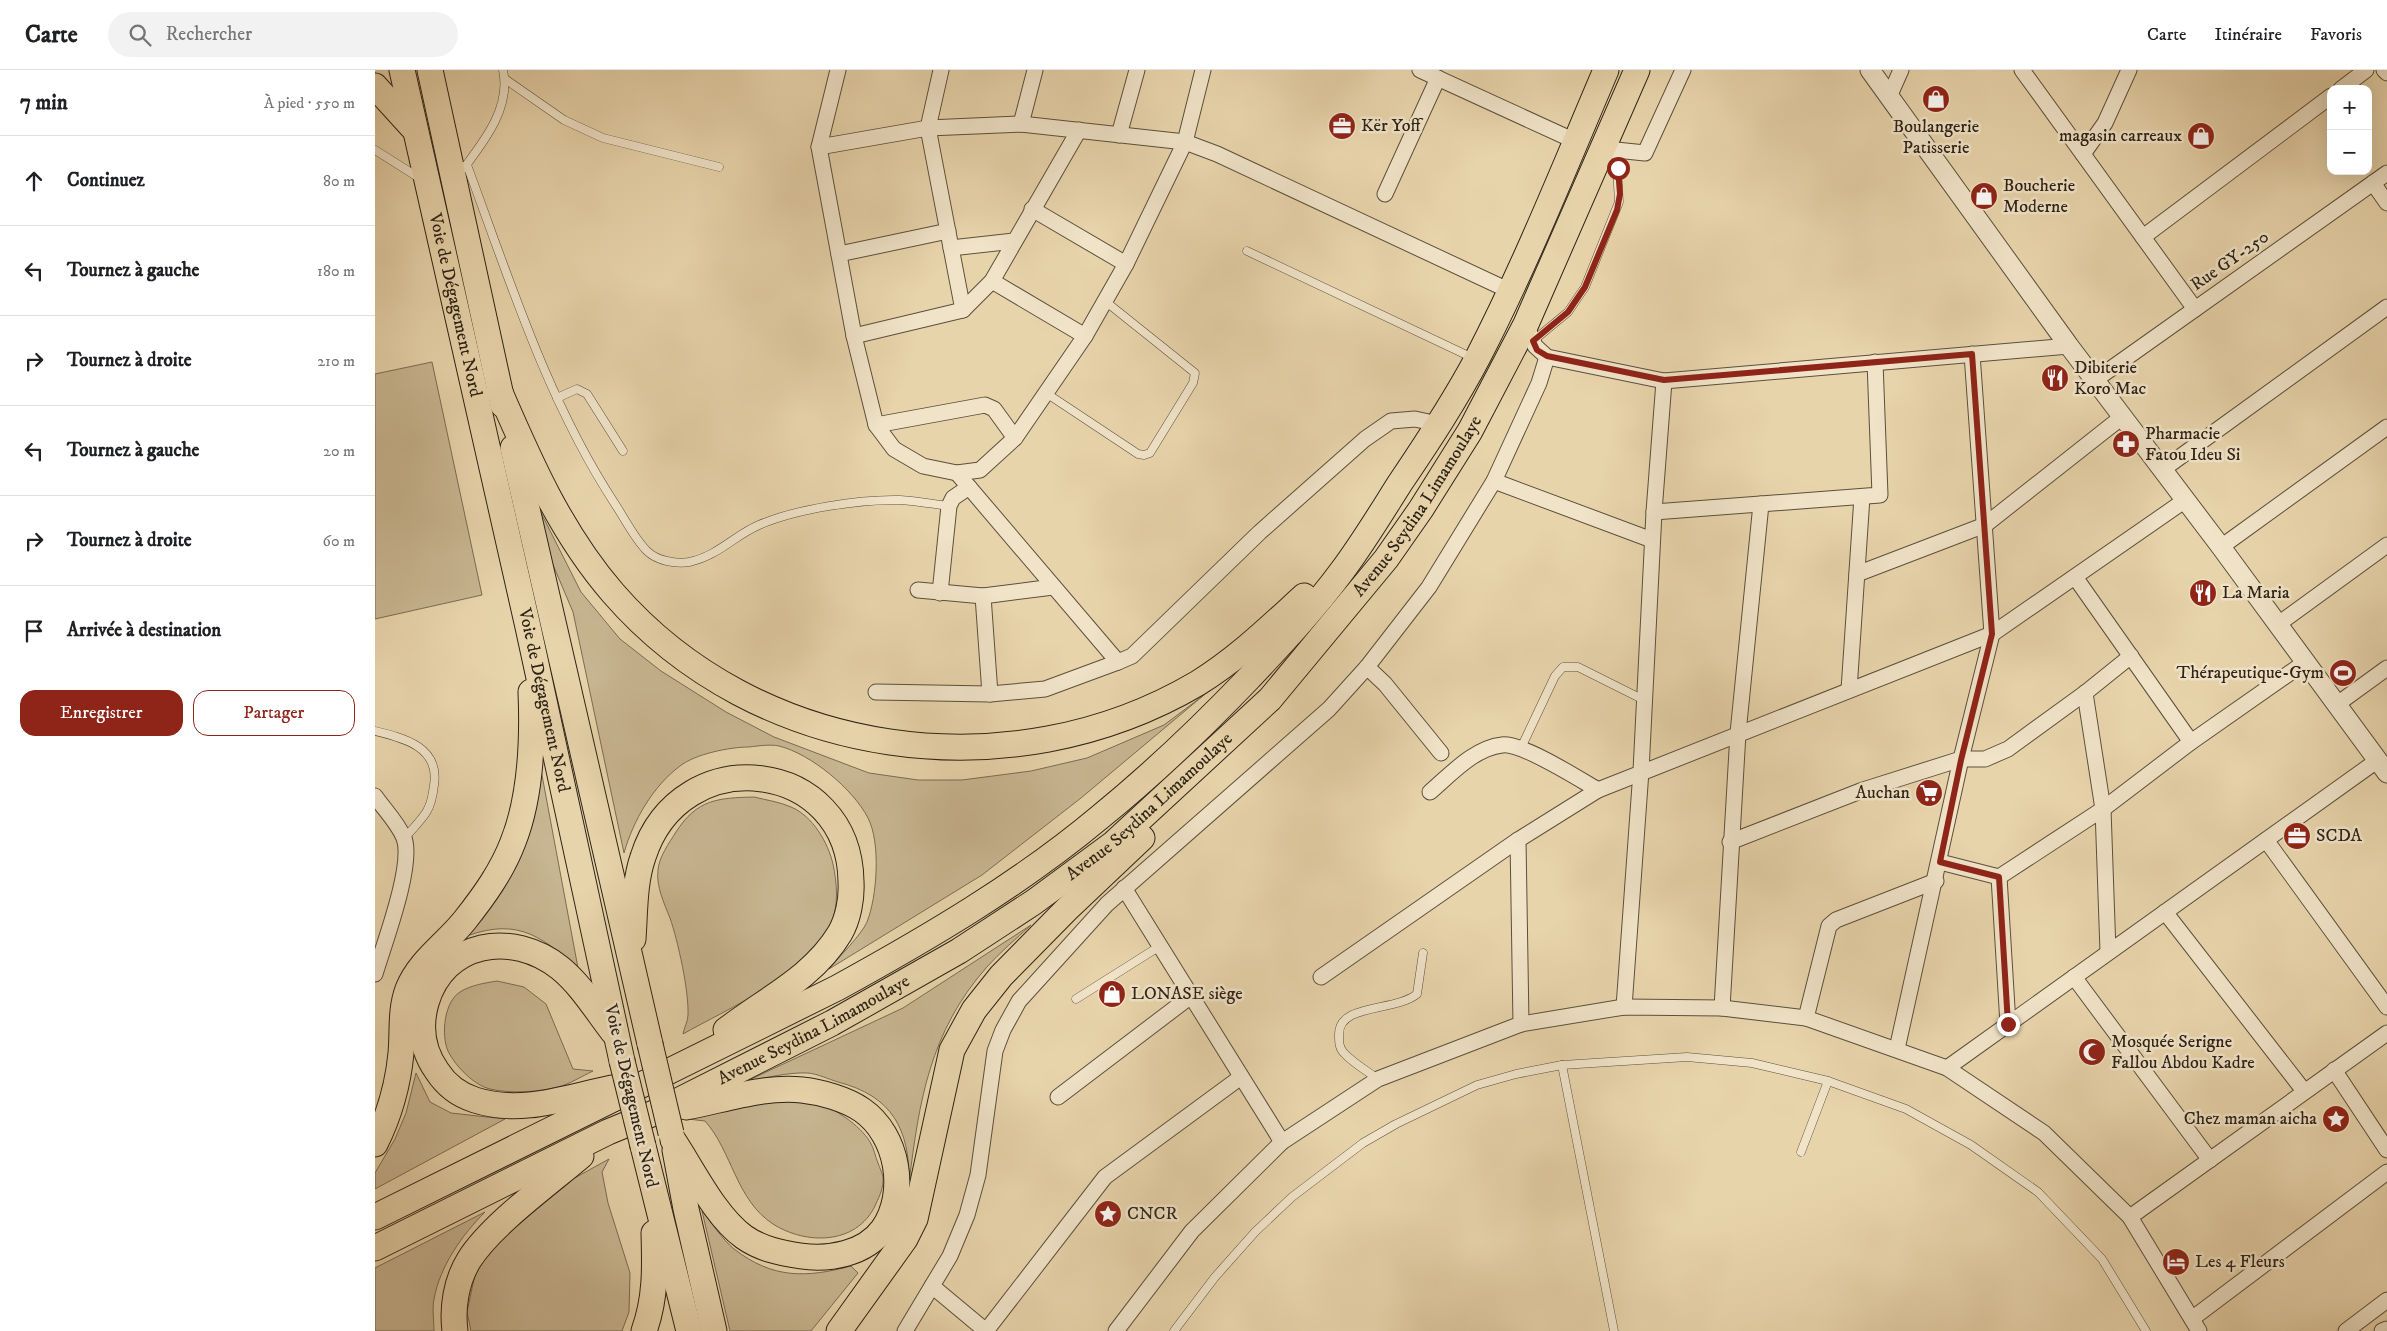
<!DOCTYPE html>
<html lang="fr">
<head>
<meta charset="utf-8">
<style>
  :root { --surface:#fff; --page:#f2f2f2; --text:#202124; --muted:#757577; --line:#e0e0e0; --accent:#8f2418 }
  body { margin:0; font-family:"IM FELL DW Pica",serif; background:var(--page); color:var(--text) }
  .controls { position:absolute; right:15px; top:15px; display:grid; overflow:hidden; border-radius:10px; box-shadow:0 5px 20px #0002 }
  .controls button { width:45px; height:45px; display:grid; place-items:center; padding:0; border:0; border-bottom:1px solid var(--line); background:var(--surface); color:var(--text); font:25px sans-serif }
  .stop { position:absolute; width:15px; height:15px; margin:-11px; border:4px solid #8f2418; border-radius:50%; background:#fff }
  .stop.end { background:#8f2418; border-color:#fff; box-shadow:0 1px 5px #0008 }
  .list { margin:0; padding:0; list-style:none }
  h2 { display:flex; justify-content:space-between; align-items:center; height:65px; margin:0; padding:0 20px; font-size:21px }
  h2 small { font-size:16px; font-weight:400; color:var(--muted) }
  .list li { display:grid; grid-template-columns:32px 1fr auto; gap:15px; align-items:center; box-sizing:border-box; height:90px; padding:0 20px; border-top:1px solid var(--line) }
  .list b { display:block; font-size:19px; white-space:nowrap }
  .list em { font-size:16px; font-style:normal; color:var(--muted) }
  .actions { display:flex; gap:10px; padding:15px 20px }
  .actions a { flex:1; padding:11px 0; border:1px solid var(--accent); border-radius:15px; text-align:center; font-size:18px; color:var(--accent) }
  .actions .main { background:var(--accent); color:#fff }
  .icon { flex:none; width:28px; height:28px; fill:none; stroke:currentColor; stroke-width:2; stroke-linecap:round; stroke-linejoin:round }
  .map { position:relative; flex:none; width:2012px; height:1261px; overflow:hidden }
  header { display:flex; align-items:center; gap:30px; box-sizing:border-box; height:70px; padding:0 25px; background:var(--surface); border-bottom:1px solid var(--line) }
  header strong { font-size:24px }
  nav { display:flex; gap:28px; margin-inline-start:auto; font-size:18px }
  .search { width:350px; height:45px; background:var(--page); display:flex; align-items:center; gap:12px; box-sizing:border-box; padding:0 18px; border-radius:28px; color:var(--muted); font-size:19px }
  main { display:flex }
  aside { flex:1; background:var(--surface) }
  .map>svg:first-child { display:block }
  .green { fill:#c8b692; stroke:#7a6c54 }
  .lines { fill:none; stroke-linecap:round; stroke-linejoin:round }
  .service-casing { stroke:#5c4f3b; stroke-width:9 }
  .minor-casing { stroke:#5c4f3b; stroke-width:17 }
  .tertiary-casing { stroke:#5c4f3b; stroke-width:21 }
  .trunk-casing { stroke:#2d2316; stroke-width:27 }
  .service { stroke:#f0e3c8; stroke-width:8 }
  .minor { stroke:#f0e3c8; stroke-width:15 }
  .tertiary { stroke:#f0e3c8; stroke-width:19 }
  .trunk { stroke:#e8d4ab; stroke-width:25 }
  .trunk-bridge-casing { stroke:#2d2316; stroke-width:27; stroke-linecap:butt }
  .trunk-bridge { stroke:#e8d4ab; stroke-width:25 }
  .route { stroke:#8f2418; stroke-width:6 }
  .labels { text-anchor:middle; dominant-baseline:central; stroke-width:5; stroke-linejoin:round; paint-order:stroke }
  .poi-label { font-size:18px; fill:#2d2316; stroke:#f0e3c8; text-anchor:start }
  .street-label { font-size:18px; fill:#2d2316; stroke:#f0e3c8 }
</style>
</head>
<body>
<header>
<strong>Carte</strong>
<div class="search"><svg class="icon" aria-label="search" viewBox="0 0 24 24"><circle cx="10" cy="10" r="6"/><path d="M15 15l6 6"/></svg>Rechercher</div>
<nav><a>Carte</a><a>Itinéraire</a><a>Favoris</a></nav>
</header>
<main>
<aside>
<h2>7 min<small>À pied · 550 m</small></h2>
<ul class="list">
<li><svg class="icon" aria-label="ahead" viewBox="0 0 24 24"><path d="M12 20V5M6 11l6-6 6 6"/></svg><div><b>Continuez</b></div><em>80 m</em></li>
<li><svg class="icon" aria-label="left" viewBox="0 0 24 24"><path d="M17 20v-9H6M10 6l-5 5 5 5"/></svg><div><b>Tournez à gauche</b></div><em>180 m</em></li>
<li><svg class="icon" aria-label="right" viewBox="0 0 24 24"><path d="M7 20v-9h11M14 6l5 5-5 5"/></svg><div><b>Tournez à droite</b></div><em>210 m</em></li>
<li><svg class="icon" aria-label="left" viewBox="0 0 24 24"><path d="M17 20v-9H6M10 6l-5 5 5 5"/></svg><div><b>Tournez à gauche</b></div><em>20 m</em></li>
<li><svg class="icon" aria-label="right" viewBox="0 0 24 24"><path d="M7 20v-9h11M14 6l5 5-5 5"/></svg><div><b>Tournez à droite</b></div><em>60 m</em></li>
<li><svg class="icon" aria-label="arrive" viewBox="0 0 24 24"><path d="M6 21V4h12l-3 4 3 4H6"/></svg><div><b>Arrivée à destination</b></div></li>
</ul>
<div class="actions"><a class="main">Enregistrer</a><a>Partager</a></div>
</aside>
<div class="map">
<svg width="2012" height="1261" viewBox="0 0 2012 1261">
  <rect width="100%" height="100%" fill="#e8d4ab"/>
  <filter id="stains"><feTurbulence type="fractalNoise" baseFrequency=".004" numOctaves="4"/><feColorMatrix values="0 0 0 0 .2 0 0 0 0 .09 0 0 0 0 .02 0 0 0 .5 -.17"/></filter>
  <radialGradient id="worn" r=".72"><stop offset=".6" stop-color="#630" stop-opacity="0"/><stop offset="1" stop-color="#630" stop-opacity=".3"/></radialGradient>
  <g class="green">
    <path d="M57,292L107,525L0,549V304Z"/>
    <path d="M160,431L206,522L245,569L286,601L351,642L399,667L494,703L543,710H587L656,701L712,688L789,655L829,625L706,728L607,805L454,899C463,888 487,864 492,852C502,827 506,773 493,748C478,719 436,684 404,676C395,674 383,676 374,677C355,677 320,684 305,696C278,716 258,751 249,783L198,542L176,490Z"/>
    <path d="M161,673L203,898C162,862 138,847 84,869C111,839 144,807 152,765C158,735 158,703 161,673Z"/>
    <path d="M379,727C391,730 405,732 416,737C438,746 453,773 458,794C462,813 464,835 456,854C436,903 352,939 308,964C309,958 313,951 313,945C314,921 303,871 295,848C289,833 281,816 283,800C284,787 294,773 301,762C322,729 343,728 379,727Z"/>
    <path d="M656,855C641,869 625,882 611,898C555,962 544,1031 534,1113C535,1059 517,1026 463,1012C453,1009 443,1004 433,1003C414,1002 391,1008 372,1011L528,938Z"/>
    <path d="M122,911L149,917L171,934L198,999L218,1001C207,1006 195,1014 183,1017C163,1022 136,1024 115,1019C99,1015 81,997 73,981C66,965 69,932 85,922C96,915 110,913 122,911Z"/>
    <path d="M41,1003L55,1032L76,1043L130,1049L0,1119V1103L20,1069L31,1043Z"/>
    <path d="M376,1029C393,1030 425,1028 440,1032C459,1038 485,1055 495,1072C499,1078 500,1086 503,1093C505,1099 509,1106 508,1111C508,1120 503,1129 500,1136C481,1175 431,1175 398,1154C361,1130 357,1081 330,1051L313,1049Z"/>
    <path d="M234,1089L227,1102L233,1133L255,1203L254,1242L247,1261H96L92,1242L99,1209L112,1175L187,1115Z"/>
    <path d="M327,1141C337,1153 347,1169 359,1179C398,1209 431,1208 476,1196L483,1203L436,1261H355Z"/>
    <path d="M110,1142C87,1165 65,1196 59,1229C57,1239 59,1251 59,1261H0V1198Z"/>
  </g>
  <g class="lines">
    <g class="service-casing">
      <g id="service">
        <path d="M130,9L189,50L228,68L344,97"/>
        <path d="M0,80L46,109"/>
        <path d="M92,95C135,211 172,330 240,434C250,449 259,468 272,481C282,491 301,494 314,492C343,486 360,465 384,455C421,439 485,429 525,430C541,431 558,434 574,436"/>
        <path d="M89,98C110,70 136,37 128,0"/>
        <path d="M872,181L1100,289"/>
        <path d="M1158,271L1193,242L1210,217L1244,132L1241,80"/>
        <path d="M671,323L763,384L769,385L775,383L818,313L820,303L730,231"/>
        <path d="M182,328L202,319L212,324L248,381"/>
        <path d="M0,661C29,668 65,677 59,715C58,724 56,734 52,741C46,751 36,760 29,769"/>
        <path d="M1146,678L1180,606L1188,597H1203L1269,630"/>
        <path d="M701,929L785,876"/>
        <path d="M1187,995L1239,1261"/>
        <path d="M1003,1009C992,1001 978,993 969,983C964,978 964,972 964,965C963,933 1020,942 1042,924L1048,883"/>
        <path d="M1426,1082L1453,1011"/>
        <path d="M799,1261L840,1207L880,1162L917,1127L988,1073L1021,1054L1102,1015L1141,1004L1187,995L1312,987L1377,993L1453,1011L1531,1039L1596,1075L1663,1122L1727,1189L1771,1261"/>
      </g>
    </g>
    <g class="minor-casing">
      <g id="minor">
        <path d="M463,0L444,77L479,266L501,355L519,379L548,396L582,403L605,400L640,368L710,266L751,194L810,72L828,0"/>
        <path d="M566,0L553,58L588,240"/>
        <path d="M1045,0L1200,71"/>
        <path d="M1647,0L1820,239"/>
        <path d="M2009,0L2012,3"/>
        <path d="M1966,19L1991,0"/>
        <path d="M1514,27L1526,0"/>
        <path d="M646,54L660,0"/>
        <path d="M744,65L762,0"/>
        <path d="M444,77L553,58L646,54L810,72L842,84L1135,221"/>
        <path d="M1226,82L1241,80L1270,83L1308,0"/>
        <path d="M1708,84L1730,53L1754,0"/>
        <path d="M1998,113L2012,133"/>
        <path d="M1010,124L1063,8"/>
        <path d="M657,139L751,194"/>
        <path d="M1768,167L1956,26"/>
        <path d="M576,178L639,171"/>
        <path d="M464,184L573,161"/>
        <path d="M617,211L710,266"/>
        <path d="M1151,254L1160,276L1172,287L1289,311L1694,276"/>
        <path d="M479,266L588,240L617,211L704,60"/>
        <path d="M1720,310L2012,103"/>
        <path d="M501,355L610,335L619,339L640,368"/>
        <path d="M1787,400L2012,237"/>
        <path d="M582,403L743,592L757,586L885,462L990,369L1016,351L1040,349L1063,354"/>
        <path d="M1119,411L1277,470"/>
        <path d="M1279,442L1505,425L1500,292"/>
        <path d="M1846,477L2012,357"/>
        <path d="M1482,504L1610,455L1747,347"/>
        <path d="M1700,507L1816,672"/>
        <path d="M543,520L608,526L678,517"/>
        <path d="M565,523L574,436L578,428L594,417"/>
        <path d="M608,526L615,624"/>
        <path d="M1902,555L2012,475"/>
        <path d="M992,597L1010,614L1066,683"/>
        <path d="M1474,620L1487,427"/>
        <path d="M501,622L615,624L670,619L743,592"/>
        <path d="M1710,623L1728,739L1733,882"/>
        <path d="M1961,635L2012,598"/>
        <path d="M1055,722C1075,705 1099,678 1127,675C1146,672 1204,709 1223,720"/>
        <path d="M0,726C9,739 23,753 29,768C39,795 9,874 0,904"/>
        <path d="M1143,770L1146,954"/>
        <path d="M1891,770L2012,937"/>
        <path d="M1355,772L1488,720L1586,689H1610L1633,679L1710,623L1756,586"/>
        <path d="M1565,792L1624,807L1728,739L1816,672L1929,593"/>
        <path d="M1624,807L1633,954"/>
        <path d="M749,818L907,1072"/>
        <path d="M1790,842L1929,1021"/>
        <path d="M946,907L1143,770L1223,720L1617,564L1809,431L1808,427"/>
        <path d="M1699,907L1835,1090"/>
        <path d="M1249,937L1266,701L1279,442L1289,311"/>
        <path d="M1347,938L1363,663L1386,434"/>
        <path d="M1431,948L1454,856L1461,850L1561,811"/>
        <path d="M1522,979L1586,689L1617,564L1597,284"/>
        <path d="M1572,998L2003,690"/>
        <path d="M1959,1000L2012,1080"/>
        <path d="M683,1027L816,926"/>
        <path d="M1755,1147L2012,963"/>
        <path d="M557,1216L611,1261"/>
        <path d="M1818,1248L2012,1102"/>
        <path d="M530,1261L575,1186L592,1145L603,1105L620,981L628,960L644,931L732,834L954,639L992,597L1054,517L1119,411L1164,313L1172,287"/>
        <path d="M611,1261L730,1107L866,1007"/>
        <path d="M741,1261L817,1161L907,1072L1003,1009L1146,954L1249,937L1347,938L1431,948L1572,998L1669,1063L1755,1147L1824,1261"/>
        <path d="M1971,1261L2012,1230"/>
        <path d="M2007,1261L2012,1259"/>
      </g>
    </g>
    <g class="tertiary-casing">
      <path id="tertiary" d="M1495,0L1694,276L1846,477L2012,703"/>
    </g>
    <g class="trunk-casing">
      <g id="trunk">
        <path id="s1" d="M27,0L153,557L247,991"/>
        <path d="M55,0L128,335"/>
        <path d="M0,16L37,57"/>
        <path d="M124,320C155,392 186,463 238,523C382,689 635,724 823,613C862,589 895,557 929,526"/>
        <path d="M138,378L275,974"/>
        <path d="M258,869C260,842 259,813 268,787C306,668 475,689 476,812C477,829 473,849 465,863C438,908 391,929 351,960"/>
        <path d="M237,1018C192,1027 147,1045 100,1030C84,1025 71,1015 62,1001C47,980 44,958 51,933C69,871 137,860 185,898C206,915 221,940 238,962"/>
        <path d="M298,1070C318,1100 340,1146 369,1167C386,1179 406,1183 426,1186C454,1190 490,1184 508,1159C533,1123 523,1065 487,1040C471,1029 446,1022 427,1020C388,1016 349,1030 311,1037"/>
        <path d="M0,1074C14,1046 23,1015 26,983C28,962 25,940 33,919C44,891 72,873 90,850C109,826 127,801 138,772C156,727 158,670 156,622"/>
        <path d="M268,1076L314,1261"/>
        <path d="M300,1080L311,1139L339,1261"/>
        <path d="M0,1147L462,918C553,868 645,814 725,747C778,704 827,657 874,608C906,574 939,539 967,501C988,473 1006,443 1025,413C1052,373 1080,331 1103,287C1151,194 1190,96 1231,0"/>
        <path id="s2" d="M0,1178L233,1062L279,1043L457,953L584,881L659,832L739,773L895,629L1011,489L1046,439L1095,361L1151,254L1262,0"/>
        <path d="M80,1261C77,1238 81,1211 94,1190C116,1155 173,1114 206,1086"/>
        <path d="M269,1261C281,1228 280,1197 279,1163"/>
        <path d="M464,1261L530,1169L540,1149L577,980L599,940L626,906L691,840L767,768"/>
      </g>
    </g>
    <use href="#service" class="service"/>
    <use href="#minor" class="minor"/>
    <use href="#tertiary" class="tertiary"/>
    <use href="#trunk" class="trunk"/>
    <g class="trunk-bridge-casing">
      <g id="trunk-bridge">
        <path d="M275,974L296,1063"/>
        <path d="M247,991L268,1076"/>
      </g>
    </g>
    <use href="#trunk-bridge" class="trunk-bridge"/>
  </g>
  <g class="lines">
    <path class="route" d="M1243,98L1245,124L1242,140L1210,217L1193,242L1158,271L1162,280L1172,286L1289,310L1597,284L1617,564L1586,690L1565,792L1624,807L1633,954"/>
  </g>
  <defs>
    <g id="shop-disc" transform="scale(1.4375)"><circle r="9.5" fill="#8f2418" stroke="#f0e3c8"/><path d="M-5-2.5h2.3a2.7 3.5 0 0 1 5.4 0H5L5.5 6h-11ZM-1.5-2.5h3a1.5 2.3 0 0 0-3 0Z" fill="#fff"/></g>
    <g id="office-disc" transform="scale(1.4375)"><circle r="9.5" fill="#8f2418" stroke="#f0e3c8"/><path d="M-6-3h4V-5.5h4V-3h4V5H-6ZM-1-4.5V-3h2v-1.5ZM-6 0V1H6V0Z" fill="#fff"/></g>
    <g id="restaurant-disc" transform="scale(1.4375)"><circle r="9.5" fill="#8f2418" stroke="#f0e3c8"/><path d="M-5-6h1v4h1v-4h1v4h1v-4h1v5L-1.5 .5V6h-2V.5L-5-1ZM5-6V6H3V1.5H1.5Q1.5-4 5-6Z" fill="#fff"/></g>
    <g id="pharmacy-disc" transform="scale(1.4375)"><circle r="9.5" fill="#8f2418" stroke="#f0e3c8"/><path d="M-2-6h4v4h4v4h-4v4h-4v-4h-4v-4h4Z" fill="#fff"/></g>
    <g id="stadium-disc" transform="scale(1.4375)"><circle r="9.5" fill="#8f2418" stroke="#f0e3c8"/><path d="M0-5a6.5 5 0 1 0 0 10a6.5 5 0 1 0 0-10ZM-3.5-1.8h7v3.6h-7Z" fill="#fff"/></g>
    <g id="supermarket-disc" transform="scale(1.4375)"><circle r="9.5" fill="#8f2418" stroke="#f0e3c8"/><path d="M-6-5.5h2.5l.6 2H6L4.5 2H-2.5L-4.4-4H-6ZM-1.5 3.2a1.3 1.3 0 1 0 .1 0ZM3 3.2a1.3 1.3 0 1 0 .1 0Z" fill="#fff"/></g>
    <g id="mosque-disc" transform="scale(1.4375)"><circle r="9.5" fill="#8f2418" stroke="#f0e3c8"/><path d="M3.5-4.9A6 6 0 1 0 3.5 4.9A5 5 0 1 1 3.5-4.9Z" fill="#fff"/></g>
    <g id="sight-disc" transform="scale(1.4375)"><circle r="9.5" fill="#8f2418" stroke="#f0e3c8"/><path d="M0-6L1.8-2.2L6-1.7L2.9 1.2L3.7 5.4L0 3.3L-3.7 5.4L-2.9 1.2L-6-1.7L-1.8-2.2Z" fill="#fff"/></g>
    <g id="hotel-disc" transform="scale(1.4375)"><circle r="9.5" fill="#8f2418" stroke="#f0e3c8"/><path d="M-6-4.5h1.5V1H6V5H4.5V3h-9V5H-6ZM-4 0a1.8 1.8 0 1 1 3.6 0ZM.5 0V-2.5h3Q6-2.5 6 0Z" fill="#fff"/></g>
  </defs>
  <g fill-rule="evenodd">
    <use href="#shop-disc" x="1561" y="29"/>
    <use href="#office-disc" x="967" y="56"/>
    <use href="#shop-disc" x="1826" y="66"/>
    <use href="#shop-disc" x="1609" y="126"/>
    <use href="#restaurant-disc" x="1680" y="308"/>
    <use href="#pharmacy-disc" x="1751" y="374"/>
    <use href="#restaurant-disc" x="1828" y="523"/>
    <use href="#stadium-disc" x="1968" y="603"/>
    <use href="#supermarket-disc" x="1554" y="723"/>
    <use href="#office-disc" x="1922" y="766"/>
    <use href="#shop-disc" x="737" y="924"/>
    <use href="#mosque-disc" x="1717" y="982"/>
    <use href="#sight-disc" x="1961" y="1049"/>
    <use href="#sight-disc" x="733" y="1144"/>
    <use href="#hotel-disc" x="1801" y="1192"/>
  </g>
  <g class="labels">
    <g class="poi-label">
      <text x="986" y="56">Kër Yoff</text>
      <text x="1561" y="57" text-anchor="middle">Boulangerie<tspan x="1561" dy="21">Patisserie</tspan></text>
      <text x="1807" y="66" text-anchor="end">magasin carreaux</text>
      <text x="1628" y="116">Boucherie<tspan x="1628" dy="21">Moderne</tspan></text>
      <text x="1699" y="298">Dibiterie<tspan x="1699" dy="21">Koro Mac</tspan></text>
      <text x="1770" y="364">Pharmacie<tspan x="1770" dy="21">Fatou Ideu Si</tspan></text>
      <text x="1847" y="523">La Maria</text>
      <text x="1949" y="603" text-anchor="end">Thérapeutique-Gym</text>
      <text x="1535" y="723" text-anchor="end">Auchan</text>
      <text x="1941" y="766">SCDA</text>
      <text x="756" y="924">LONASE siège</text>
      <text x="1736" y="972">Mosquée Serigne<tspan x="1736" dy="21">Fallou Abdou Kadre</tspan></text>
      <text x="1942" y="1049" text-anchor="end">Chez maman aicha</text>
      <text x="752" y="1144">CNCR</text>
      <text x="1820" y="1192">Les 4 Fleurs</text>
    </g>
    <g class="street-label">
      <text transform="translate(1855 191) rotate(-35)">Rue GY-250</text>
      <text stroke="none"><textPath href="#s1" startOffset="241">Voie de Dégagement Nord</textPath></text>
      <text stroke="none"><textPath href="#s2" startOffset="1300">Avenue Seydina Limamoulaye</textPath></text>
      <text stroke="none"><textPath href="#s1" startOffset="646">Voie de Dégagement Nord</textPath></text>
      <text stroke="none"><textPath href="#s2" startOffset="895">Avenue Seydina Limamoulaye</textPath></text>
      <text stroke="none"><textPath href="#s2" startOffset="490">Avenue Seydina Limamoulaye</textPath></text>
      <text transform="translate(256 1026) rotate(77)">Voie de Dégagement Nord</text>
    </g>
  </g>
  <rect width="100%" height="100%" filter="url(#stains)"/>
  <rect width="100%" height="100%" fill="url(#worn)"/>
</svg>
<div class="controls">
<button>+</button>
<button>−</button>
</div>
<div class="stop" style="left:1243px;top:98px"></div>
<div class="stop end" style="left:1633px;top:954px"></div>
</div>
</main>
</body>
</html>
